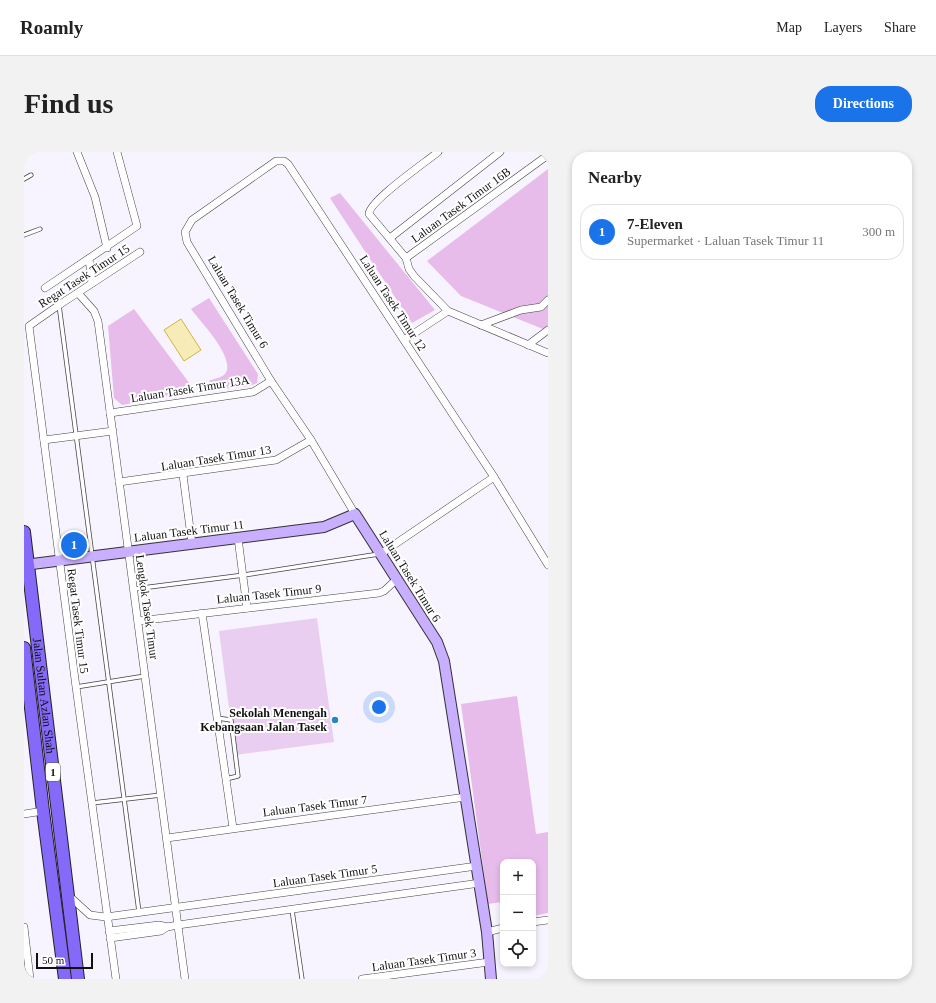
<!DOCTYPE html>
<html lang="en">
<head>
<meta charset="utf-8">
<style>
  :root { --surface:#fff; --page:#f2f2f2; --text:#222; --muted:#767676; --line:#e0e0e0; --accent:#1a73e8 }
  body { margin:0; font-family:Georgia,serif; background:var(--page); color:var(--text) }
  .controls { position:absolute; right:12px; bottom:12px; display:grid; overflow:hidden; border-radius:8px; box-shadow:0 2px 6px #0003 }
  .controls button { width:36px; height:36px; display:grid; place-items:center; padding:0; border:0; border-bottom:1px solid var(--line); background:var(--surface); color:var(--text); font:20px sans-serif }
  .scale { position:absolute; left:12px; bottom:10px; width:57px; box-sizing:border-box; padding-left:4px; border:2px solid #101010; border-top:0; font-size:11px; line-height:14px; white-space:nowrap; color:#101010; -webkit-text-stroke:3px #fff; paint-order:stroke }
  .you { position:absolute; left:355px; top:555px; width:14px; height:14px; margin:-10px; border:3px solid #fff; border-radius:50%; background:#1a73e8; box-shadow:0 0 0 6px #1a73e833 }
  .badge { display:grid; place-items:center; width:26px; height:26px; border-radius:50%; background:var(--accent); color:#fff; font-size:13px; font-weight:700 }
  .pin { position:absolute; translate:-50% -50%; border:2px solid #fff; box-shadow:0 1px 4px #0006 }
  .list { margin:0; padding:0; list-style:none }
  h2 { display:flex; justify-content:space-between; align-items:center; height:52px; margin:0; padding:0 16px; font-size:17px }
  h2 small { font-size:13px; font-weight:400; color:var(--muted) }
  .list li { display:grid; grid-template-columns:26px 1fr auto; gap:12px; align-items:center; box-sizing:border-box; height:56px; margin:0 8px 8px; padding:0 8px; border:1px solid var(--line); border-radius:16px }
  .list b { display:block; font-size:15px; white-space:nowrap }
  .list p { margin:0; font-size:13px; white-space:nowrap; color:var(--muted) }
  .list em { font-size:13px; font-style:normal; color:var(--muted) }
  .icon { flex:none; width:22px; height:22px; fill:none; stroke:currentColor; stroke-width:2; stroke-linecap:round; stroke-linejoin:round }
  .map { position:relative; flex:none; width:524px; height:827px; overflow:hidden; border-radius:16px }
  header { display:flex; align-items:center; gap:24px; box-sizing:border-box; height:56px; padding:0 20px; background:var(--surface); border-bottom:1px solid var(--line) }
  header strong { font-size:19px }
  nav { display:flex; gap:22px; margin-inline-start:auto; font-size:14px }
  .intro { display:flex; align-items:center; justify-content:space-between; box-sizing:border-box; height:96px; padding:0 24px }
  h1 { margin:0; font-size:28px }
  .button { padding:10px 18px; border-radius:16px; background:var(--accent); color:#fff; font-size:14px; font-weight:700 }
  main { display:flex; gap:24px; padding:0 24px }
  aside { flex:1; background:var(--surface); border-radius:16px; box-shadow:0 2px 6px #0003 }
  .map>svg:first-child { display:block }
  .green { fill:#e7bceb }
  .pitch { fill:#eacef2 }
  .water { fill:#f7ebb8; stroke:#ceb63f }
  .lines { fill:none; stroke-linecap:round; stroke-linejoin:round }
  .lane-casing { stroke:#434343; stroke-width:5 }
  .street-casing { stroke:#434343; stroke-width:8 }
  .secondary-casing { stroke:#323232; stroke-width:12 }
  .primary-casing { stroke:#212121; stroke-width:14 }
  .lane { stroke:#fff; stroke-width:3.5 }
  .street { stroke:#fff; stroke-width:7 }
  .secondary { stroke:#c9afff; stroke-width:10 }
  .primary { stroke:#856af9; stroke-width:12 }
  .poi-dot { fill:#2686c3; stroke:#fff; stroke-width:1.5 }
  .labels { text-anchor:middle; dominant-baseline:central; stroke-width:4; stroke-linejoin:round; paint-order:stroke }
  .shield { fill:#fff; stroke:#585858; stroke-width:1 }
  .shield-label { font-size:11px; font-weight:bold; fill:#101010 }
  .street-label { font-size:12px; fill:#101010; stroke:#fff }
  .poi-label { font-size:12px; font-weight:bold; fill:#101010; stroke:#fff; text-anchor:end }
</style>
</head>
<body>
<header>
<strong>Roamly</strong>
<nav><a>Map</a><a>Layers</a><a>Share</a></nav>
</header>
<div class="intro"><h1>Find us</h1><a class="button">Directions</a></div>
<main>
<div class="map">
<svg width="524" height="827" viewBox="0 0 524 827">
  <rect width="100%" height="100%" fill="#f7f4ff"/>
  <g class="green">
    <path d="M524,17V179L437,144L403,109Z"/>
    <path d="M316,41L411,158L388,171L306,46Z"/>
    <path d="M185,146L234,222L233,231L226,234L190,238L185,229C189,227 196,226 200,223C215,209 175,168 167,157Z"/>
    <path d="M110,157L172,240L98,253L90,246L84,174Z"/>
    <path d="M493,544L512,682L524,680V761L509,764V710H479V750L464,752L437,552Z"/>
  </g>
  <path class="pitch" d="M293,466L310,590L211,603L195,479Z"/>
  <path class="water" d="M157,167L177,198L160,209L140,178Z"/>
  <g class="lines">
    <g class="lane-casing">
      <g id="lane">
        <path d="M0,27L7,23"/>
        <path d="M0,83L16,77"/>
        <path d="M35,153L115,760"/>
        <path d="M110,437L220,423L355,402"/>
        <path d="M52,535L121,524"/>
        <path d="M193,566L207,568L214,624L202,627"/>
        <path d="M68,651L137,643"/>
        <path d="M268,758L278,827"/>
      </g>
    </g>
    <g class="street-casing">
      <g id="street">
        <path d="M53,0L71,45L83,96"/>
        <path d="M414,0C402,10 345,49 345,62L382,106L385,117L390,124L424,159"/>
        <path d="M366,86L476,0"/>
        <path d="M382,106L524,3"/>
        <path d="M65,107L68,131"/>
        <path d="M21,136L113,74L93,0"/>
        <path d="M54,141L70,159L74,169L161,827"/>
        <path d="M457,173L497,158L517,155L524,148"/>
        <path d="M380,188L424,159L524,201"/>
        <path d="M504,193L524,178"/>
        <path d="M86,261L229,240L247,229"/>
        <path d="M20,288L89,279"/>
        <path d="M159,323L168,392"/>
        <path d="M95,330L252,308L287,288"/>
        <path d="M331,362L287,288L247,229L163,90L161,80L168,68L252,9H260L264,12L470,325L524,413"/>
        <path d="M214,386L223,456"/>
        <path d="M358,401L470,325"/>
        <path d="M178,461L209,676"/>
        <path d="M114,469L355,441L360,439L373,427"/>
        <path d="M0,662L19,659"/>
        <path d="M143,686L442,645"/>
        <path d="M44,743L66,763L82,765L453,714"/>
        <path d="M509,770L524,768"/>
        <path d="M0,775L6,827"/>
        <path d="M85,779L135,773L143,775L154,773L456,731"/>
        <path d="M463,780L479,776"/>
        <path d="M86,786L137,779L143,775"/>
        <path d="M92,827L52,535L5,174L35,153L116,100"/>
        <path d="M338,827L465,810"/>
      </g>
    </g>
    <g class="secondary-casing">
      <path id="secondary" d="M0,413L300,375L331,362L413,490L420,509L463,780L467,827"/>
    </g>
    <g class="primary-casing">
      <g id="primary">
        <path id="s1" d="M0,380L54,827"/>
        <path d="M0,496L19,659L41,827"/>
      </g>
    </g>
    <use href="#lane" class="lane"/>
    <use href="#street" class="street"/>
    <use href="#secondary" class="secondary"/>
    <use href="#primary" class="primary"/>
  </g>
  <circle class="poi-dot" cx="311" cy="568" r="4"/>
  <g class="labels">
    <rect class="shield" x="22" y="611" width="14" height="18" rx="3"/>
    <g class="shield-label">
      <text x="29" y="620">1</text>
    </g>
    <g class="street-label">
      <text transform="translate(437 53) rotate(-36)">Laluan Tasek Timur 16B</text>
      <text transform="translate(60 124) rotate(-33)">Regat Tasek Timur 15</text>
      <text transform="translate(214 150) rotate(59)">Laluan Tasek Timur 6</text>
      <text transform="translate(369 151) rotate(57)">Laluan Tasek Timur 12</text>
      <text transform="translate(166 237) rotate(-9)">Laluan Tasek Timur 13A</text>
      <text transform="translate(192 306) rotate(-9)">Laluan Tasek Timur 13</text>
      <text transform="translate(165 379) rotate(-7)">Laluan Tasek Timur 11</text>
      <text transform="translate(386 424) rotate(58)">Laluan Tasek Timur 6</text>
      <text transform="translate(245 442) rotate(-6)">Laluan Tasek Timur 9</text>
      <text transform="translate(123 455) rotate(82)">Lengkok Tasek Timur</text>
      <text transform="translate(54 469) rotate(83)">Regat Tasek Timur 15</text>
      <text stroke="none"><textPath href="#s1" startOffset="165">Jalan Sultan Azlan Shah</textPath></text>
      <text transform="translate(291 654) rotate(-7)">Laluan Tasek Timur 7</text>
      <text transform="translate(301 724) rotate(-8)">Laluan Tasek Timur 5</text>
      <text transform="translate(400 808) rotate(-8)">Laluan Tasek Timur 3</text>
    </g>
    <g class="poi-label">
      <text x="303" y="561">Sekolah Menengah<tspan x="303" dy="14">Kebangsaan Jalan Tasek</tspan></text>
    </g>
  </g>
</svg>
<div class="controls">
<button>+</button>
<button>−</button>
<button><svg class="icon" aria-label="locate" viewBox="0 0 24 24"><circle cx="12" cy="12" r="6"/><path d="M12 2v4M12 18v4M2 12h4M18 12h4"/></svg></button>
</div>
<div class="scale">50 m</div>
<div class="you"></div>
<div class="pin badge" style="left:50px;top:393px">1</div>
</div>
<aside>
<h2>Nearby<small></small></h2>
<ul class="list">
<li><span class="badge">1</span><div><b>7-Eleven</b><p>Supermarket · Laluan Tasek Timur 11</p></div><em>300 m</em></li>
</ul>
</aside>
</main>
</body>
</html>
